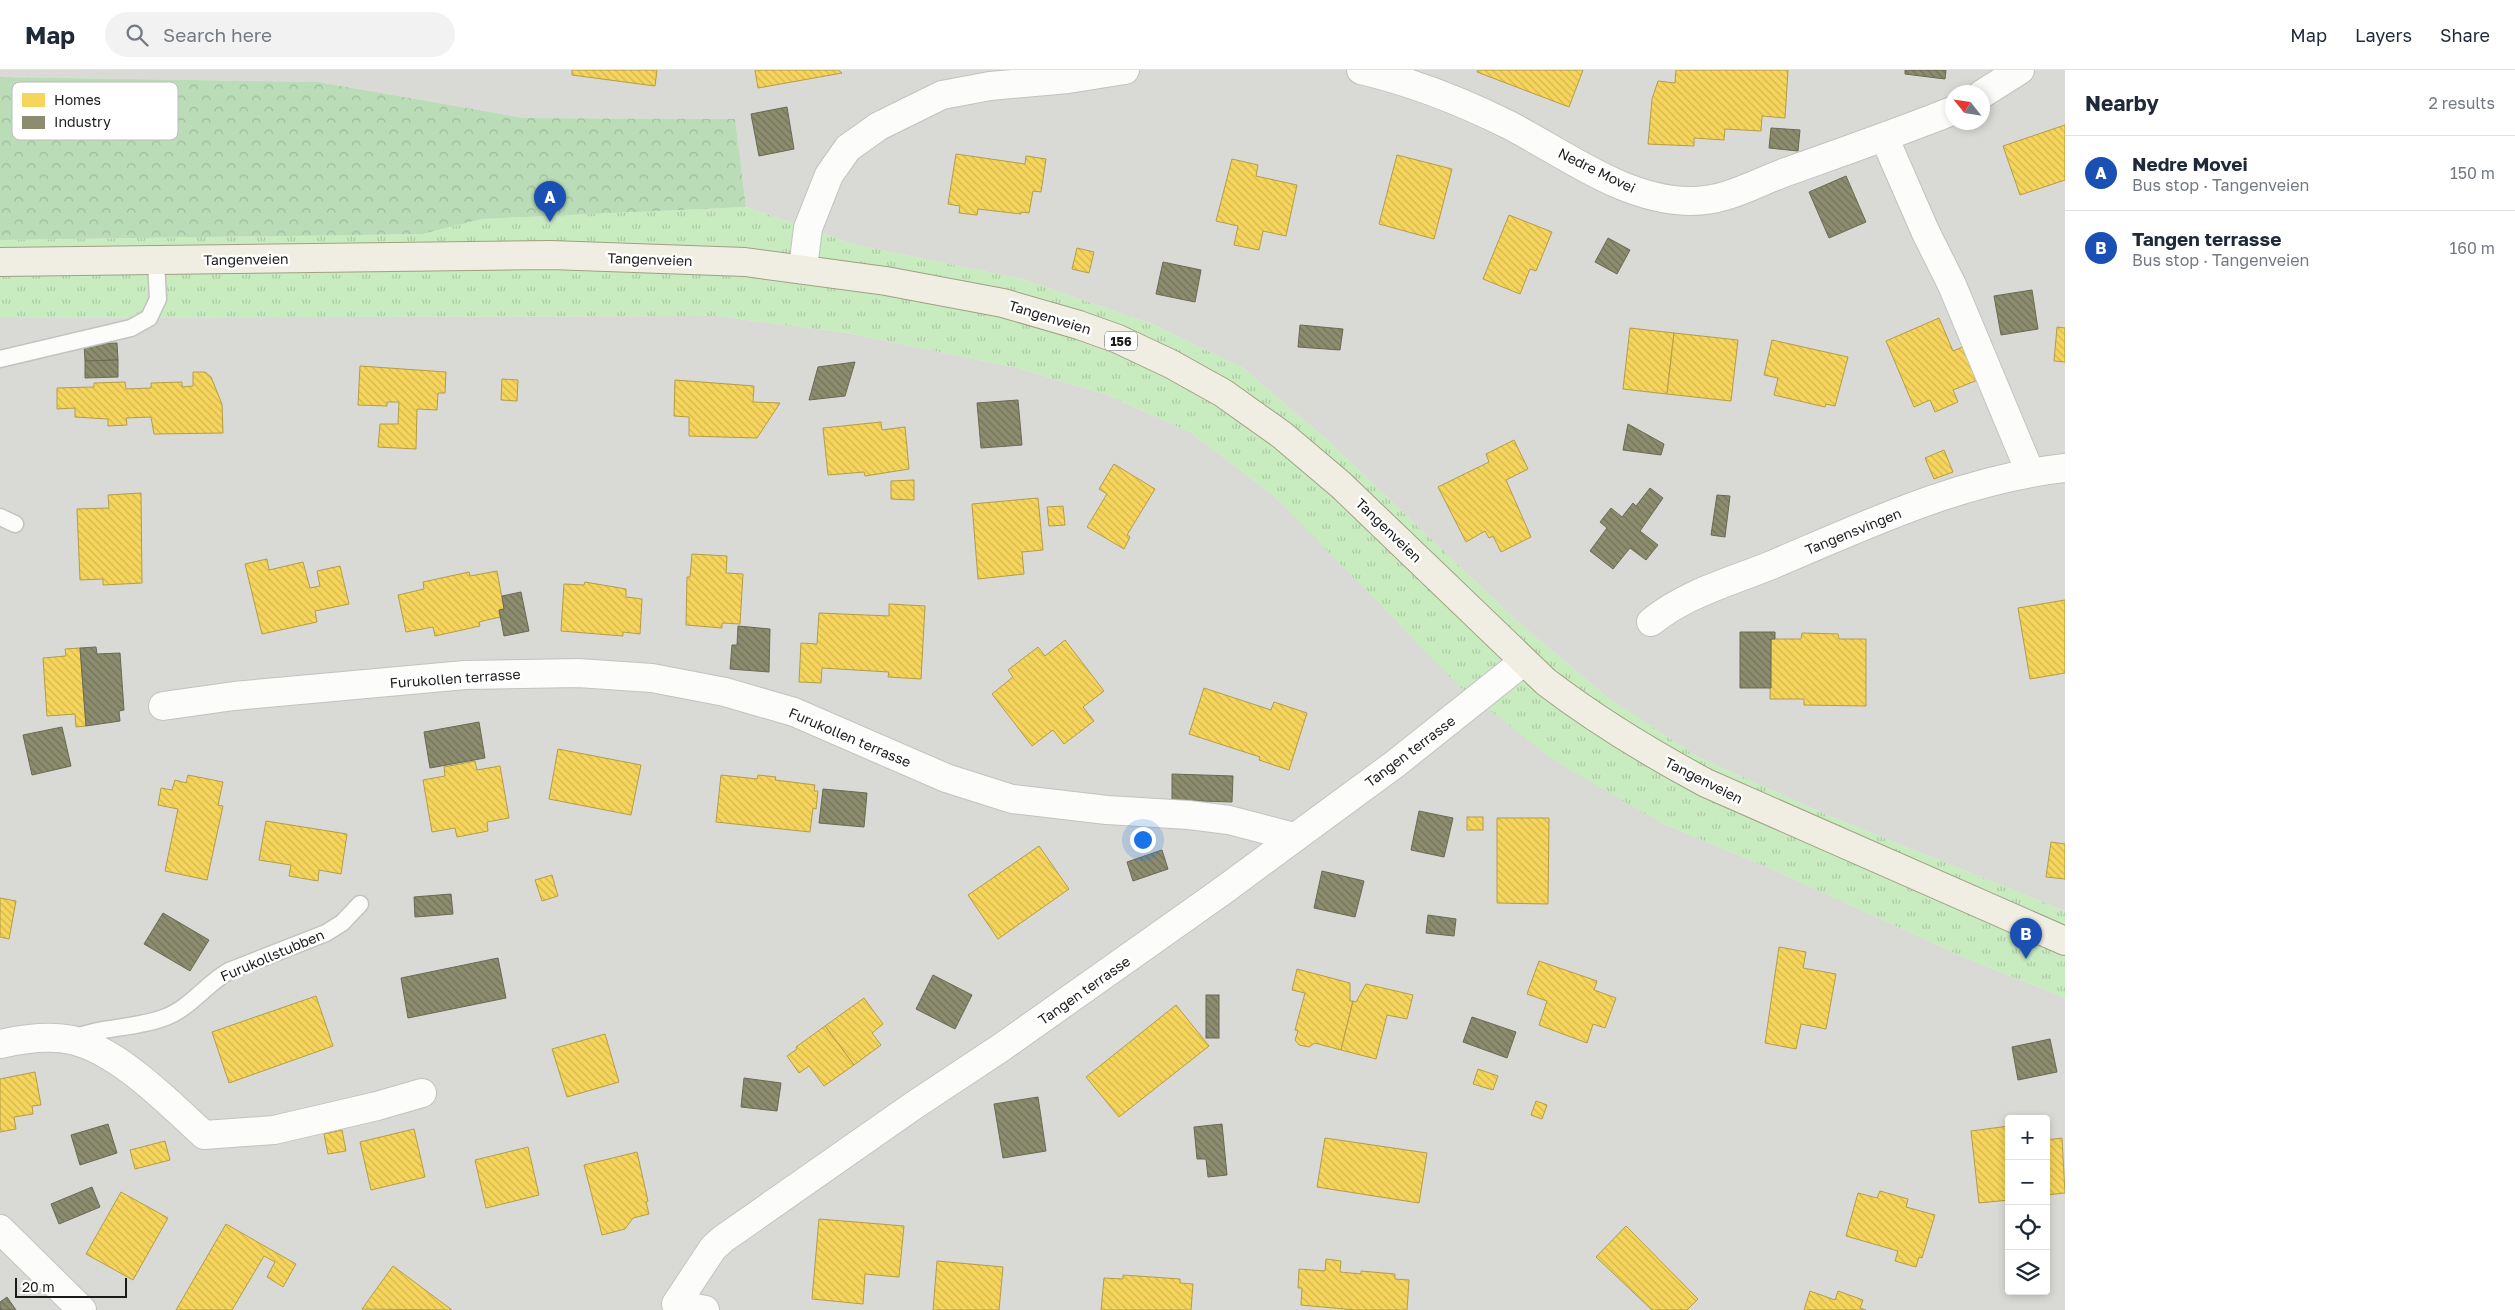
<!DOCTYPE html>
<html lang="en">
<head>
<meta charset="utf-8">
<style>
  :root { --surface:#fff; --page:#f2f2f3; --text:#1f2937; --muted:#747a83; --line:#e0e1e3; --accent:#636361 }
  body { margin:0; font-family:"Golos Text",sans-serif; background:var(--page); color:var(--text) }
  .controls { position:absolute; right:15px; bottom:15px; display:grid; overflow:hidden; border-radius:5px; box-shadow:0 2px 8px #0003 }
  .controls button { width:45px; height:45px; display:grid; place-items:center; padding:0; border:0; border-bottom:1px solid var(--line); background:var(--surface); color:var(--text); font:25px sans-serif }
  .compass { position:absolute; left:1945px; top:15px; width:45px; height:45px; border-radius:50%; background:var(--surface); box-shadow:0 2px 8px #0003; rotate:300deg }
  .scale { position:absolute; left:15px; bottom:12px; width:112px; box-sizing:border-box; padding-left:5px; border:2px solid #1b1b1b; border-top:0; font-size:14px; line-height:18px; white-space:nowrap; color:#1b1b1b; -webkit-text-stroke:4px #fff; paint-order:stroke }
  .you { position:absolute; left:1142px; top:769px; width:18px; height:18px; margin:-12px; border:4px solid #fff; border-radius:50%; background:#1a73e8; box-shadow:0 0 0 8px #1a73e833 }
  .badge { display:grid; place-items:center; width:32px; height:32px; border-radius:50%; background:var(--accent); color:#fff; font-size:16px; font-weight:700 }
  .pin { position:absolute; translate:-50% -41px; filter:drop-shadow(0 1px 2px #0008) }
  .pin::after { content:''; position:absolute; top:26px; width:18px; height:15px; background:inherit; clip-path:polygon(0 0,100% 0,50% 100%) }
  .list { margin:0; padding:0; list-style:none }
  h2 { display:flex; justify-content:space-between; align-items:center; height:65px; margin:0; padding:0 20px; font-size:21px }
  h2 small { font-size:16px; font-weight:400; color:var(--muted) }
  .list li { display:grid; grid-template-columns:32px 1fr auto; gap:15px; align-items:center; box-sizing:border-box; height:75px; padding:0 20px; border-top:1px solid var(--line) }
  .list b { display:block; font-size:19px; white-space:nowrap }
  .list p { margin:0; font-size:16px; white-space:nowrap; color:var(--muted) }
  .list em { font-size:16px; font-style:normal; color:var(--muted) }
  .icon { flex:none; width:28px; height:28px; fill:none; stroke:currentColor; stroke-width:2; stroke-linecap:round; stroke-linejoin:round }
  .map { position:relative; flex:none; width:2065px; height:1240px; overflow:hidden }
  header { display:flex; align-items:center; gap:30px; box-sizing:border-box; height:70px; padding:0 25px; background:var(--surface); border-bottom:1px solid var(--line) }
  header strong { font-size:24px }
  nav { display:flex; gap:28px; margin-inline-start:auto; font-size:18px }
  .search { width:350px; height:45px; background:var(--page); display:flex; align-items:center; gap:12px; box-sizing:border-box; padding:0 18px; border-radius:28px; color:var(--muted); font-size:19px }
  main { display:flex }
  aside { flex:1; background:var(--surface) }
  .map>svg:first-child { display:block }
  .residential { fill:#d9d9d5; fill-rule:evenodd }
  .grass { fill:url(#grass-tufts) }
  .forest { fill:url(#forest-crowns) }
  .homes { fill:url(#homes-back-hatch); stroke:#b49d48 }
  .industry { fill:url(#industry-back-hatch); stroke:#6a6a55 }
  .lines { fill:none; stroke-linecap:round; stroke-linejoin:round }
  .service-casing { stroke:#c2c2c0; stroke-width:19 }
  .minor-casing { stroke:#c2c2c0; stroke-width:30 }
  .primary-casing { stroke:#a0a081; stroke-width:30 }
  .service { stroke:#fcfcfb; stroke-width:16 }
  .minor { stroke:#fcfcfb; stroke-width:28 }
  .primary { stroke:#f0eee2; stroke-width:28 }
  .labels { text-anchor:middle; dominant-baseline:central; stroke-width:5; stroke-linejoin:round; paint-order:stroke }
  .shield { fill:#fff; stroke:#5f5f5f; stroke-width:1 }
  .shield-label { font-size:12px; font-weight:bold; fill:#1b1b1b }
  .street-label { font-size:14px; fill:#1b1b1b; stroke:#fff }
  .key { fill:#fff; stroke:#bbb; stroke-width:1 }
  .key-label { font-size:14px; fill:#1b1b1b }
</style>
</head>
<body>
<header>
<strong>Map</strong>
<div class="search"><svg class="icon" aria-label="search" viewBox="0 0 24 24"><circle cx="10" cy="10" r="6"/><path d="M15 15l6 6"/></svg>Search here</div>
<nav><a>Map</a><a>Layers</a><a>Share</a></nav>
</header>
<main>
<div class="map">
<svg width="2065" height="1240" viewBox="0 0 2065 1240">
  <defs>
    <pattern id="grass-tufts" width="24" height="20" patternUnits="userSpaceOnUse" patternTransform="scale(1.25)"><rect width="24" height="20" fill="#c9ebc0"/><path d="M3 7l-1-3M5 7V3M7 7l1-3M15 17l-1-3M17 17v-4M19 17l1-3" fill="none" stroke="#acc9a4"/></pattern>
    <pattern id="forest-crowns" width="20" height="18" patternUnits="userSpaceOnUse" patternTransform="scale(1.25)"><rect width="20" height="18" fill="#badcb7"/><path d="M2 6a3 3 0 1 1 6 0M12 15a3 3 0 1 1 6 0" fill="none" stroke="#9fbc9d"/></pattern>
    <pattern id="homes-back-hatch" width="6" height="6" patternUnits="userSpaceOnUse" patternTransform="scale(1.25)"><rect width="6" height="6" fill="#f6d55c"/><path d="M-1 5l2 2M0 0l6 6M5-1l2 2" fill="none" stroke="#d2b64f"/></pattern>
    <pattern id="industry-back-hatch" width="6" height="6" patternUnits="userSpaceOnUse" patternTransform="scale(1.25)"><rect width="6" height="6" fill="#8c8c6e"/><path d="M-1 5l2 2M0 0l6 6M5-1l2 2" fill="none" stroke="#72725a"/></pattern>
  </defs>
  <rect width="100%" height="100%" fill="#eaeae4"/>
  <g class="residential">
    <path d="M0,0H2065V841L1825,744L1698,687L1607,627L1515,549L1325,368L1243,298L1152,254L1022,209L852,174L746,137L735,49L524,48L318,12L0,7ZM1952,22H1982V52H1952Z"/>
    <path d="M717,246L847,263L1018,298L1107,325L1190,362L1275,427L1367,519L1659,752L1769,798L1968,889L2065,928V1240H0V248ZM2009,1049H2046V1221H2009Z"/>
  </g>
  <path class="grass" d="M746,137L852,174L1022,209L1152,254L1243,298L1325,368L1515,549L1607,627L1698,687L1825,744L2065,841V928L1968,889L1769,798L1659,752L1555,691L1461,618L1275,427L1190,362L1107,325L1018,298L847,263L717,246L0,248V170L422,164L482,149Z"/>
  <path class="forest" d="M0,7L318,12L524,48L735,49L746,137L482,149L422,164L0,170Z"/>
  <g class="homes">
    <path d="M572,0H657L655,16L572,5Z"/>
    <path d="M755,0H838L842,3L758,18Z"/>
    <path d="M1478,0H1583L1569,37L1477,2Z"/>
    <path d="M1676,0H1788L1785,48L1762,46L1761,61L1725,59L1724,70L1694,68V76L1648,74L1652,29L1658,11L1675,13Z"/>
    <path d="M2065,55V110L2020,125L2003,76Z"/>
    <path d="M956,84L1025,94L1026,86L1046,89L1041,122L1033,121L1029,143L1021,142V144L978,139L977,145L959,143L960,136L948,134Z"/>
    <path d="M1397,85L1452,99L1434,169L1379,154Z"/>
    <path d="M1232,89L1258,95L1256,106L1297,115L1286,166L1263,161L1259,180L1234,175L1238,156L1216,151Z"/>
    <path d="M1509,145L1552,162L1536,201L1530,199L1520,224L1483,209Z"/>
    <path d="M1077,178L1094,182L1089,203L1072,199Z"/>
    <path d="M1939,248L1953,281L1970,274L1985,307L1953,320L1958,332L1935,342L1930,330L1914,337L1886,271Z"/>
    <path d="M2057,257L2065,258V292L2054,291Z"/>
    <path d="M1630,258L1674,263L1667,324L1623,319Z"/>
    <path d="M1674,263L1738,270L1731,331L1667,324Z"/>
    <path d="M1772,270L1848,287L1835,336L1826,334L1825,337L1774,325L1778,308L1764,305Z"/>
    <path d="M360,296L446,302L445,323H438L437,340L417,339L416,379L378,377L380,354H398L399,332H387V336L358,335Z"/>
    <path d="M193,302H205L211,307L222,334L223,363L154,364L151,347L126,348L127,355L108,356V349L75,347V338L57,339V318L94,317V313L125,312L126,319L151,318V313L182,312V317L193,316Z"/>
    <path d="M502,309L518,310L517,331L501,330Z"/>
    <path d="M675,310L754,316L753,332L780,333L757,368L689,366V347L674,346Z"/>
    <path d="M881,352L882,360L905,357L909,399L865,406L864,402L828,405L823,358Z"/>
    <path d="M1514,370L1528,399L1506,410L1531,467L1501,482L1493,466L1489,468L1485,461L1466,472L1438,417L1489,392L1486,384Z"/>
    <path d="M1944,380L1953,402L1934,409L1925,388Z"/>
    <path d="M1114,394L1155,419L1127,465L1130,467L1124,479L1087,457L1107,424L1099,419Z"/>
    <path d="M914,410V430L891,429V411Z"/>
    <path d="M141,423L142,513L103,515V509L80,510L77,439L109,438L108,425Z"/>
    <path d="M1038,428L1043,480L1022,482L1024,504L978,509L972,434Z"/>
    <path d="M1063,436L1065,455L1049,456L1047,437Z"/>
    <path d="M692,484L727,486L726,503L743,504L740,554L722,553V558L686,555L687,507H690Z"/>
    <path d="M267,489L269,500L303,492L310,518L320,516L317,501L340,496L349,534L315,541L317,552L262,564L245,494Z"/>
    <path d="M497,501L504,539L499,540L500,547L479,552L480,556L435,566L433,557L406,562L398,525L424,519L423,512L469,502L470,506Z"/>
    <path d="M585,512L626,519V527L642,529L640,564L623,562V566L561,561L564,514L584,515Z"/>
    <path d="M2065,530V603L2030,609L2018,538Z"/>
    <path d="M889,534L925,536L921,609L888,607L889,602L822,598L821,613L799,612L801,573L817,574L819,543L889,546Z"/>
    <path d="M1802,563L1838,564L1839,569H1866V636L1804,635V629H1770L1771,569H1801Z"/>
    <path d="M1065,570L1104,621L1083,637L1094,651L1064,674L1053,660L1032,676L992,624L1013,607L1008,600L1038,577L1045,586Z"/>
    <path d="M80,578L86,656L76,657L75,644L47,646L43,588L66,586L65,579Z"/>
    <path d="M1204,618L1271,640L1274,632L1307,643L1289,700L1259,690L1260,687L1189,664Z"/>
    <path d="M558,679L641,695L631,745L549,729Z"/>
    <path d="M475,691L477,700L500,696L509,748L487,752L488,761L457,767L455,758L432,762L423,710L445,706L444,697Z"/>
    <path d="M188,705L223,712L218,735L223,736L207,810L165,801L178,739L158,735L161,718L172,720L175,710L186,713Z"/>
    <path d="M721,705L757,709L758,705L776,707L775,710L815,715L814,721H818L816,739L813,738L810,762L716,752Z"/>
    <rect x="1467" y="747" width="16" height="13"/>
    <path d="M1497,748H1549L1548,834L1497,833Z"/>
    <path d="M266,751L347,764L341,804L319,800L318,811L289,806L291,795L259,790Z"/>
    <path d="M2051,772L2065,774V809L2046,807Z"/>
    <path d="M1039,776L1069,819L998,869L968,825Z"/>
    <path d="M552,805L558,826L542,831L535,810Z"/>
    <path d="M0,828L16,831L9,869L0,867Z"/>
    <path d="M1779,877L1806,882L1803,898L1836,904L1826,959L1801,954L1796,979L1765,973Z"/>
    <path d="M1539,891L1597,911L1594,920L1616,928L1605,958L1593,954L1587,973L1539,955L1547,931L1527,924Z"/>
    <path d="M1297,899L1350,913V931H1353L1341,980L1315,973L1309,977L1299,975L1295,970L1298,961L1295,960L1305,923L1292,920Z"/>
    <path d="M1366,914L1413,925L1407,949L1387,945L1376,989L1341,980L1353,931L1356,932Z"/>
    <path d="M316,926L333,976L229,1013L212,962Z"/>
    <path d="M864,928L883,954L872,963L881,975L854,995L825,956Z"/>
    <path d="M1176,935L1209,976L1119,1047L1086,1007Z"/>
    <path d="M825,956L854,995L824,1016L809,996L799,1003L787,986L797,979L796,977Z"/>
    <path d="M605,964L619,1012L567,1027L552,979Z"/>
    <path d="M1478,999L1498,1006L1493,1020L1473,1014Z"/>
    <path d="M35,1002L41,1035L32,1036L33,1044L14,1047L16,1059L0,1062V1009Z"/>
    <path d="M1536,1031L1547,1035L1542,1049L1531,1045Z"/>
    <path d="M2009,1056V1130L1979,1133L1971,1061Z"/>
    <path d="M414,1059L425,1107L371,1120L360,1072Z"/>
    <path d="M342,1060L346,1081L328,1084L324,1064Z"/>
    <path d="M1325,1068L1427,1083L1419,1133L1317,1117Z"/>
    <path d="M2062,1068L2065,1123L2046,1125V1070Z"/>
    <path d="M165,1071L170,1090L135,1099L130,1080Z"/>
    <path d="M528,1077L539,1125L486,1138L475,1090Z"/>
    <path d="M637,1082L648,1131L646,1132L649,1144L633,1148L625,1159L602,1165L584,1095Z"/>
    <path d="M1880,1121L1908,1129L1906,1137L1935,1145L1922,1188L1919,1187L1916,1197L1895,1191L1898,1181L1846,1166L1858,1123L1877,1128Z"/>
    <path d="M121,1122L168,1148L133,1210L86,1184Z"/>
    <path d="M819,1149L904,1156L899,1207L865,1204L863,1234L812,1229Z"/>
    <path d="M226,1154L296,1194L283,1217L267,1207L275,1192L264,1186L232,1240H176Z"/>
    <path d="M1626,1156L1698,1229L1687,1240H1652L1596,1187Z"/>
    <path d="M1326,1189L1341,1191L1340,1202L1361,1204V1201L1395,1204V1209L1409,1210L1407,1240H1355L1301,1235L1302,1218H1298L1299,1199L1325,1201Z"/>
    <path d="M937,1191L1003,1197L999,1240H933Z"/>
    <path d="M393,1196L452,1240L362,1239Z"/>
    <path d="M1123,1205L1180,1209V1213L1193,1214L1191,1240H1101L1104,1208L1123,1209Z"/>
    <path d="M1810,1221L1835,1230L1838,1221L1863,1230L1860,1238L1866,1240H1804Z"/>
  </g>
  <g class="industry">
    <path d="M1905,0H1946L1945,9L1905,4Z"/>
    <path d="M787,37L794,79L759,86L751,44Z"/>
    <path d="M1771,58L1800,60L1798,81L1769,78Z"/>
    <path d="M1846,106L1866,152L1829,168L1809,122Z"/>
    <path d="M1608,168L1630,180L1617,204L1595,192Z"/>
    <path d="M1163,192L1201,200L1195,232L1156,224Z"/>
    <path d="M2032,220L2038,259L2001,265L1994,226Z"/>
    <path d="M1300,255L1343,259L1340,280L1298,277Z"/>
    <path d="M117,273L118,290L85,291L84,274Z"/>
    <path d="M118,290V307L85,308V291Z"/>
    <path d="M855,292L845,326L809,330L818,297Z"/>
    <path d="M1018,330L1022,375L981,378L977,333Z"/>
    <path d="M1628,354L1664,374L1661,385L1623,380Z"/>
    <path d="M1650,418L1663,428L1640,461L1658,475L1646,490L1630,478L1613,499L1590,481L1607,458L1600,452L1611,438L1622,447L1633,433L1636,436Z"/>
    <path d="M1717,425L1730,426L1725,467L1711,465Z"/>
    <path d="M521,522L529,561L504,566L499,540L504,539L502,526Z"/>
    <path d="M738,556L770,559L769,602L730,599L732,575H737Z"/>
    <path d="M1740,562H1775V569H1771V618H1740Z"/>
    <path d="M96,577L97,584L120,583L124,640L119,641L120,651L86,656L80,578Z"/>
    <path d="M479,652L485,688L430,698L424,662Z"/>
    <path d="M62,657L71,696L32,705L23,665Z"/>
    <path d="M1172,704L1233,706L1232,732L1172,730Z"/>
    <path d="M823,719L867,723L864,757L819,753Z"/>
    <path d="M1419,741L1453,748L1444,787L1411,780Z"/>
    <path d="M1162,780L1168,799L1133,811L1127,792Z"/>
    <path d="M1322,801L1364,811L1355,847L1314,838Z"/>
    <path d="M451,824L453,844L415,847L414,827Z"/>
    <path d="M163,843L209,870L190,901L144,874Z"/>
    <path d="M1428,845L1456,849L1454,866L1426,863Z"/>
    <path d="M498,888L506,928L408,948L401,908Z"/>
    <path d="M933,905L972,925L955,959L916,939Z"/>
    <rect x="1206" y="925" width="13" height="43"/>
    <path d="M1472,947L1516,962L1507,988L1463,972Z"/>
    <path d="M2050,969L2057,1002L2018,1010L2012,977Z"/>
    <path d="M744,1008L781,1013L777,1041L741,1037Z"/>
    <path d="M1038,1027L1046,1081L1003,1088L994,1034Z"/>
    <path d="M108,1054L117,1083L80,1095L71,1065Z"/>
    <path d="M1222,1054L1227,1105L1208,1107L1206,1089H1197L1194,1057Z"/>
    <path d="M92,1117L100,1137L59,1154L51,1134Z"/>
    <path d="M7,1227L16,1240H0V1232Z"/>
  </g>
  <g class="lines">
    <g class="service-casing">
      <g id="service">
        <path d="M0,289L131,258L149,248L158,229L156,191"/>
        <path d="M0,447L15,454"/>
        <path d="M72,969C101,956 136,959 166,947C190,938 206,914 229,901L326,863L342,853L360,834"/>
      </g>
    </g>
    <g class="minor-casing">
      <g id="minor">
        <path d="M1361,0C1412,12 1463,32 1509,55C1565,84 1624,130 1689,131C1725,132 1753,114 1786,102C1842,82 1897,63 1952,41"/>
        <path d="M1982,24L2020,0"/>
        <path d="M1885,69L1926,163L1952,215L2030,402"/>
        <path d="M803,198L808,158L829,105L848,78L879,56L942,25L990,16L1068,9L1125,0"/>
        <path d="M1651,552C1686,523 1733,511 1774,494C1868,454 1963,409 2065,398"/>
        <path d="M163,636L234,626L465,605L578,603L652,608L725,622L794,642L946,708L1012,729L1107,740L1189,745L1229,750L1294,767"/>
        <path d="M0,974C22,969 49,965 72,970C119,981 169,1033 204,1065L274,1060L377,1036L422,1023"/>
        <path d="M0,1159L82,1240"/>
        <path d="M705,1240L676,1234L713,1178L723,1169L913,1036L1002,977L1221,822L1395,694L1523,592"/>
      </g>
    </g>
    <g class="primary-casing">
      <path id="primary" d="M0,192L551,185L745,192L886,211L1003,233L1079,255L1118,269L1171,294L1223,323L1282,365L1341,415L1546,612C1596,650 1650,683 1706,713L2065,871"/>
    </g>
    <use href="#service" class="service"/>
    <use href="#minor" class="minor"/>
    <use href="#primary" class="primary"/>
  </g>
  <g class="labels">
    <rect class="shield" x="1105" y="261.5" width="32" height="19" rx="4"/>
    <g class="shield-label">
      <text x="1121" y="271">156</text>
    </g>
    <g class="street-label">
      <text transform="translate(1597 100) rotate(26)">Nedre Movei</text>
      <text transform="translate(246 189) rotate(-1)">Tangenveien</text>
      <text transform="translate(650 189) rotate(2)">Tangenveien</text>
      <text transform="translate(1050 247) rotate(17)">Tangenveien</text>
      <text transform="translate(1389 460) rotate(44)">Tangenveien</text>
      <text transform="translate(1853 461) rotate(-22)">Tangensvingen</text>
      <text transform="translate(455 608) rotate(-4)">Furukollen terrasse</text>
      <text transform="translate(850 667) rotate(23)">Furukollen terrasse</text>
      <text transform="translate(1410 681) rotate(-37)">Tangen terrasse</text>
      <text transform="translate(1704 710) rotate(27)">Tangenveien</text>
      <text transform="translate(272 885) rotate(-23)">Furukollstubben</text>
      <text transform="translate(1084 920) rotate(-35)">Tangen terrasse</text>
    </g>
  </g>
  <rect x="12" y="12" width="166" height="58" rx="8" class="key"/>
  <rect x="22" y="23" width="23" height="14" fill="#f6d55c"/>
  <rect x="22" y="46" width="23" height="13" fill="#8c8c6e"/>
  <g class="key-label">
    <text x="54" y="35">Homes</text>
    <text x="54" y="57">Industry</text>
  </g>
</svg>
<div class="controls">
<button>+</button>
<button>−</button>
<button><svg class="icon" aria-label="locate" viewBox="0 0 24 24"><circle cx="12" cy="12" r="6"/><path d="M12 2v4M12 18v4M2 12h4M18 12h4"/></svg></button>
<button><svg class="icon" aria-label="layers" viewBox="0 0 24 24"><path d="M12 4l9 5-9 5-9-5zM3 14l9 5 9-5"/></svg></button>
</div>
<svg class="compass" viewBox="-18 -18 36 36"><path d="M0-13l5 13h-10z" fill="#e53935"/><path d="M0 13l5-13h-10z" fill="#747a83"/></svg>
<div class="scale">20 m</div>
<div class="you"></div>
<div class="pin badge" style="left:550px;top:152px;background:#1a4fb4">A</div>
<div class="pin badge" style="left:2026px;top:889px;background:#1a4fb4">B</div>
</div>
<aside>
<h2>Nearby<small>2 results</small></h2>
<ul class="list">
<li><span class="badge" style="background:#1a4fb4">A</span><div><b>Nedre Movei</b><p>Bus stop · Tangenveien</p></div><em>150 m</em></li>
<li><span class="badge" style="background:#1a4fb4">B</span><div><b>Tangen terrasse</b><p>Bus stop · Tangenveien</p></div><em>160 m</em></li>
</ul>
</aside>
</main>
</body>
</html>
